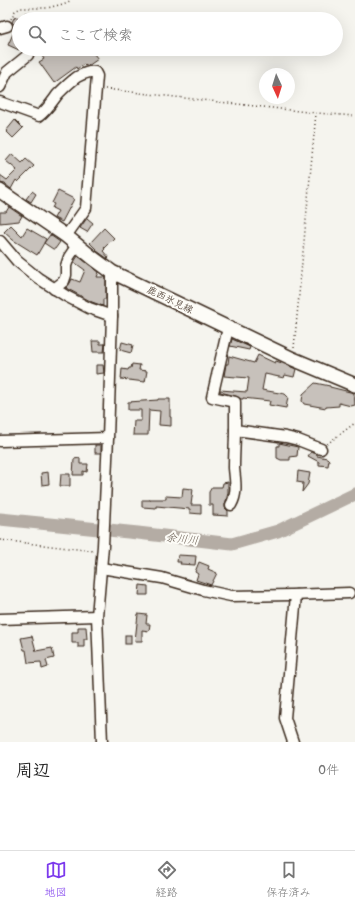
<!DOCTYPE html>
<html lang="ja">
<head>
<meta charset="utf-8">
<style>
  :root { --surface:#fff; --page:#f6f6f6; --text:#222; --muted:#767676; --line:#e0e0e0; --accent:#7c3aed }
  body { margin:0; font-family:"Balsamiq Sans","Klee One",sans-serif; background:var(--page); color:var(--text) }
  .compass { position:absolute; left:259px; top:68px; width:36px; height:36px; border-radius:50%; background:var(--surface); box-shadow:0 4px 16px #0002; rotate:176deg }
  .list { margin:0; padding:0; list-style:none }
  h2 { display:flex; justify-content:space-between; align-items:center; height:52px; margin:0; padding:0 16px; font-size:17px }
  h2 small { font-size:13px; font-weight:400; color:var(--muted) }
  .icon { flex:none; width:22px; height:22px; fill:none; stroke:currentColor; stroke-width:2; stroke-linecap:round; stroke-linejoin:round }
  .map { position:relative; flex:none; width:355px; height:742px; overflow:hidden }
  .search { position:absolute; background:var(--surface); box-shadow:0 4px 16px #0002; left:12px; right:12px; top:12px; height:44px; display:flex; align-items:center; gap:10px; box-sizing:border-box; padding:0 14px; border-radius:22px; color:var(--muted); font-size:15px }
  .sheet { height:108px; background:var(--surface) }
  nav { display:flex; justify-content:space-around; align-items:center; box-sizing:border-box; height:56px; border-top:1px solid var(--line); background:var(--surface); font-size:11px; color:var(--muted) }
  nav a { display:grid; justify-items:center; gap:2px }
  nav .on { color:var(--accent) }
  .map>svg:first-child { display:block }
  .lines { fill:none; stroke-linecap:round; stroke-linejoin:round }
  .river { stroke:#b4aca4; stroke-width:13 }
  .building { fill:#c7c1bb; stroke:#3b2a1e }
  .minor-casing { stroke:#3b2a1e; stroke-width:13 }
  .major-casing { stroke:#3b2a1e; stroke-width:16 }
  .path { stroke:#3b2a1e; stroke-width:1.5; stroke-dasharray:1 3; stroke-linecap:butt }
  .minor { stroke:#fdfcf7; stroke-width:10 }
  .major { stroke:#fdfcf7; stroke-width:13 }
  .labels { text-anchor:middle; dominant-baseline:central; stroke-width:4; stroke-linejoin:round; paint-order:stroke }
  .street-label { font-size:10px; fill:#3b2a1e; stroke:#fdfcf7 }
  .water-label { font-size:11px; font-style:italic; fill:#65584d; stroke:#fdfcf7 }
</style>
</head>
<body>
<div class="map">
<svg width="355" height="742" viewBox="0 0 355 742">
  <rect width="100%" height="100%" fill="#f5f4ee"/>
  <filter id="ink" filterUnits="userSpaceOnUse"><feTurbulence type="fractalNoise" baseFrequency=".025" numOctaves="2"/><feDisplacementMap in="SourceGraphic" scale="8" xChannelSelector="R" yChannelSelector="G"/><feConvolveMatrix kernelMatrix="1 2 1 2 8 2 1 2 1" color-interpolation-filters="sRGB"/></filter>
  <g filter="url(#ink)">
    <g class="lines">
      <path class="river" d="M0,519L138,533L232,544L278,531L355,494"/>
    </g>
    <g class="building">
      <path d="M26,12L43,19H22Z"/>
      <path d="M15,16L19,18V50L8,45L16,27L12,22Z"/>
      <path d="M46,49H101L94,54L98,59L88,66H86L84,64L77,69L76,67L54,83L39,62L44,59L40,53Z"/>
      <path d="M15,120L23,128L13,138L6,131Z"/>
      <path d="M12,154L22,163L26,159L34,166L18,182L16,180L11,189L5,184L0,183V175L7,180L17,170L6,161Z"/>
      <path d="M32,191L36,194L31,202L26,199Z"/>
      <path d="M58,191L74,199L62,222L54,218L58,211L52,208L54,204L52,203Z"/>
      <path d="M9,207L22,216L19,221L0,223V212H6Z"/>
      <path d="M87,218L93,223L87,232L80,228Z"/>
      <path d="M11,225L22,236L27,228L46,239L44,243L50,235L60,242L55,249H53L44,243L37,255L13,240L4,232Z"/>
      <path d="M104,228L114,238L104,248L105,249L103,251L109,258L108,259L97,251V250L90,243Z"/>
      <path d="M78,256L99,272L97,277H106V299H103V306L92,302L66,288L70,283L72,279L80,282L85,270L74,262Z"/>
      <path d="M232,339L250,347L249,350L230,346Z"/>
      <path d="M92,341H100V344H105L104,352H93Z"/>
      <path d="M122,342L133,345L131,353L120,350Z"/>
      <path d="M258,355L275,363L276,361L282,363L296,369L294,377L285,375L284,378L265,374L262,390L285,394L288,397L286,408L269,405L270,401L243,398V399H241L236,396L220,392V390L247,392L249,378L224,376L226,364H228L229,356L254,363Z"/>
      <path d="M132,364L140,365L139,370L147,371L145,382L121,379L122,369L128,370L129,368H131Z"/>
      <path d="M96,365H103L104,373L96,374Z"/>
      <path d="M315,383L330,386V387L354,393L355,405L351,406L339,403V406L326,407V408L304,404L302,401L303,394Z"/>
      <path d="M158,399H170V417H171V426L159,425L160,411L149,410L148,435H133L134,421H141V410H128V402L158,400Z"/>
      <path d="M279,443L298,447L297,456L290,457V460H281L277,458V446H279Z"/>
      <rect x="95" y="445" width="6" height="8"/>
      <path d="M311,452L317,454V456L327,458L329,460L328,466L319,465V462L308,456Z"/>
      <path d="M80,458V464H88L87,472L83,471V475H73L74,459Z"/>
      <path d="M298,471L310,473L308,484L302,492L303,483L297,482Z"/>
      <path d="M48,472L49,484L42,485L41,473Z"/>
      <path d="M61,474H70V486H60Z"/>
      <path d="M228,482V493L225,505V508L228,511V516L213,515V505H209V492L212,487H222L223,483Z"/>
      <path d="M183,488L193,489L191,505H201V514L190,513V509L156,506V508L142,507V500H150V499H166V496L182,497Z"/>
      <path d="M178,555L196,556L195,565L180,564L181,562H177Z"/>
      <path d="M199,562L209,566L208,569L217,573L211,585L196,580L198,574L195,572Z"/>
      <path d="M140,585L148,586V595H139Z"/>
      <path d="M138,614L147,615L146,624H150L149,631L142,630V641H135Z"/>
      <path d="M78,627H86L87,639H84V647H78V643H72V632H78Z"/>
      <rect x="125" y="635" width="6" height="9"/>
      <path d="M32,636L36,651L52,648L54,658L46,660L48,667L42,669L41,662L28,663L26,650H24L21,638Z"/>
    </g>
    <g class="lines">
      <g class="minor-casing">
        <g id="minor">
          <path d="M0,28L7,26"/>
          <path d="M0,87L7,72L28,55"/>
          <path d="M0,102L39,116C47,110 52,102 58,94C64,88 70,82 77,77C83,74 89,71 95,72L97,76L86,208L66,236"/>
          <path d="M0,241L17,261L38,278L66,296L89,308L112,316"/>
          <path d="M54,289L64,281L66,275V266L69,257L77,245"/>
          <path d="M228,328L212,397L235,402V430L286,437L298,440L321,449"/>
          <path d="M0,441L108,438"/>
          <path d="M231,505C238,493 235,480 234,468C234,455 235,442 235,430"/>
          <path d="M101,568L162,578L203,590L231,596L291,595L349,593"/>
          <path d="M0,619L97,616"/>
          <path d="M102,742L97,616L103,546L108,438L112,316V272"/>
          <path d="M293,742L285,718L296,595"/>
        </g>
      </g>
      <g class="major-casing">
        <path id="major" d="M0,191L66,236L93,258L112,272L293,359L355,385"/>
      </g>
      <g class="path">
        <path d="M11,19L15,11L21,8H47L63,4L72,0"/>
        <path d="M105,89L316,113L355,116"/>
        <path d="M294,348L316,113"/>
        <path d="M327,444L355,423"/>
        <path d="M0,540L94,551"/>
      </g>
      <use href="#minor" class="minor"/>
      <use href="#major" class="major"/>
    </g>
  </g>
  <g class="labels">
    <g class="street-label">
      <text transform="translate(170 300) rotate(26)">鹿西氷見線</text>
    </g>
    <g class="water-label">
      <text transform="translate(182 539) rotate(6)">余川川</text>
    </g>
  </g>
</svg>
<svg class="compass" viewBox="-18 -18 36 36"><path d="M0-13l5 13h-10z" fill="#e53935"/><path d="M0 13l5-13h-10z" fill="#767676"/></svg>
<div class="search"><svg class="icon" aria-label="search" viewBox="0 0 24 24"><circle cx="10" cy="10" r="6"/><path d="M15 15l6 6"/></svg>ここで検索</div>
</div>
<section class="sheet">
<h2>周辺<small>0件</small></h2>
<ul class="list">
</ul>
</section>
<nav>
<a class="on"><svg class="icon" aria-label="map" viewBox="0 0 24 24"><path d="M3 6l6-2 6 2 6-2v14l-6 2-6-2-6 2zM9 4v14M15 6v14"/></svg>地図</a>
<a><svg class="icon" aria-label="directions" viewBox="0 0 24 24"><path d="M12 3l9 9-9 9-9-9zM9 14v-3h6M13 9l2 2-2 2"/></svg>経路</a>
<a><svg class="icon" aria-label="saved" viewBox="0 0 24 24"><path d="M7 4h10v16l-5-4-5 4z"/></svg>保存済み</a>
</nav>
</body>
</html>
